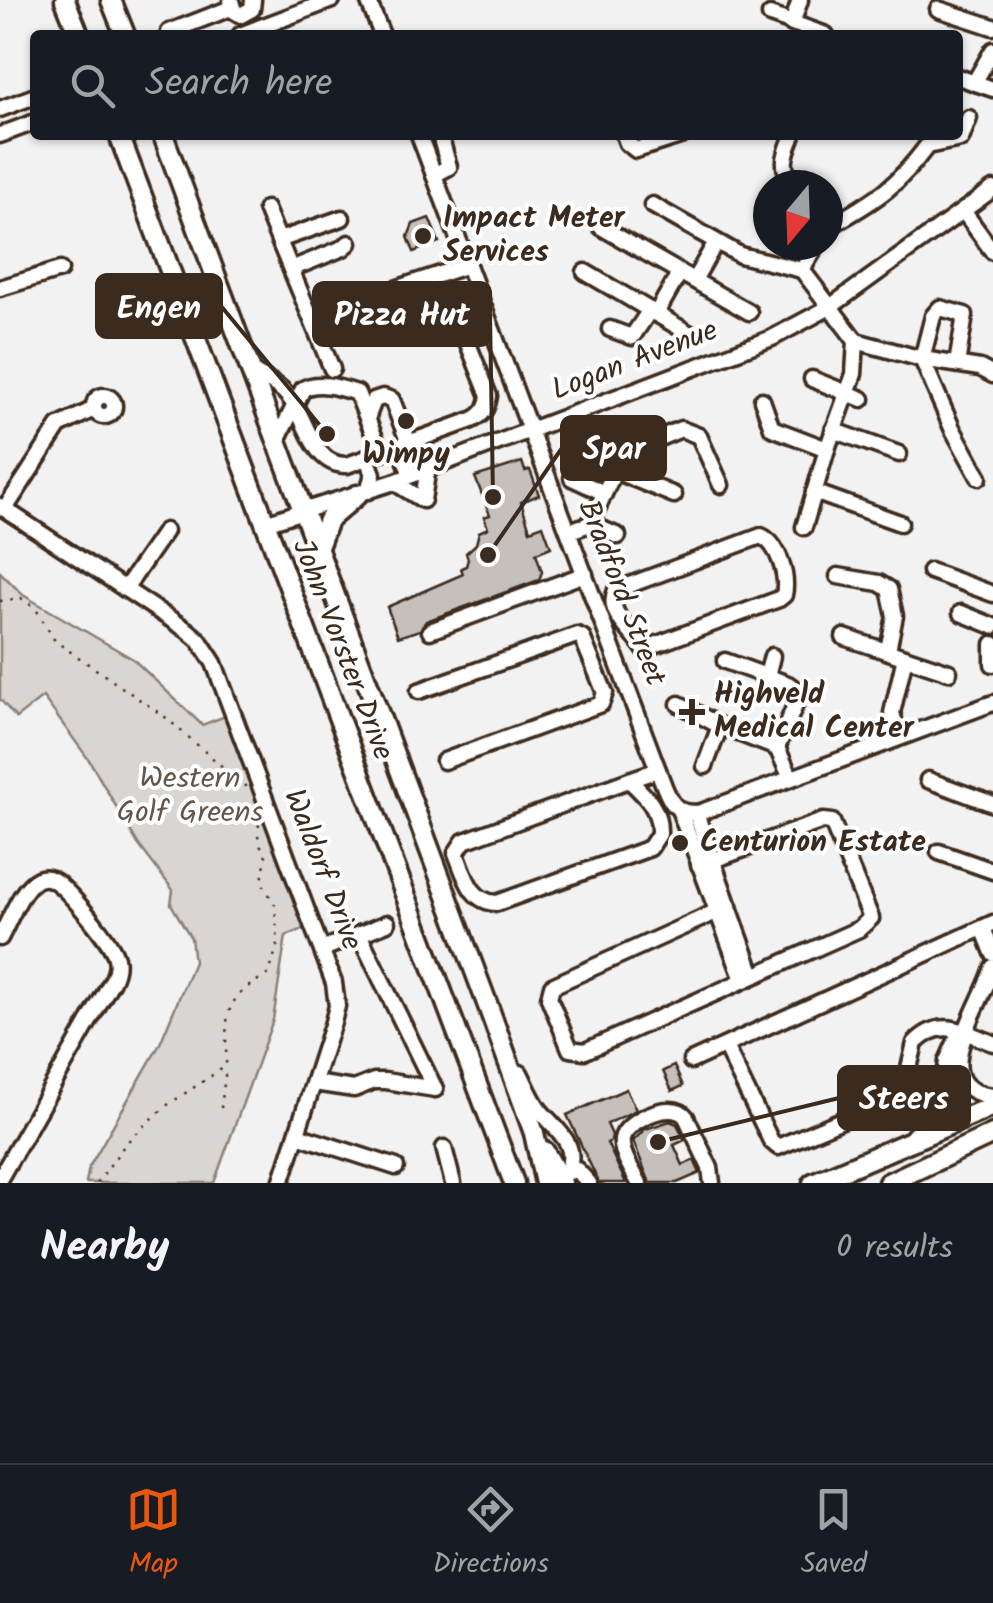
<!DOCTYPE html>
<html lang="en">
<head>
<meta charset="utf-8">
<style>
  :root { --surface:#171b24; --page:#242831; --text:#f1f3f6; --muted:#9ea1a6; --line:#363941; --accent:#ea580c }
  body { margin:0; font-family:Kalam,sans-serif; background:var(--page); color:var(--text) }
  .compass { position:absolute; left:753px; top:170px; width:90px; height:90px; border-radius:50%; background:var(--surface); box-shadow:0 2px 8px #0004; rotate:199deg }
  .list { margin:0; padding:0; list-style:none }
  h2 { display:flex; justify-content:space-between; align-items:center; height:130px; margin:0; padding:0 40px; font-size:42px }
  h2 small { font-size:32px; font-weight:400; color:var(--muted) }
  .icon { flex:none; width:55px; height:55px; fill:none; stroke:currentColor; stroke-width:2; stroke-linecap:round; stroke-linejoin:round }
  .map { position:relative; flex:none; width:993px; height:1183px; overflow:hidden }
  .search { position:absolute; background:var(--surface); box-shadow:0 2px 8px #0004; left:30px; right:30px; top:30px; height:110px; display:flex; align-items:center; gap:25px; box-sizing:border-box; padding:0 35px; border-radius:10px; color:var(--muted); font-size:38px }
  .sheet { height:280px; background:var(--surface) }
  nav { display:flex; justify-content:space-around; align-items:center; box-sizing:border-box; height:140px; border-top:2px solid var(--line); background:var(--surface); font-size:28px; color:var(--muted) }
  nav a { display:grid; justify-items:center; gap:5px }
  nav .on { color:var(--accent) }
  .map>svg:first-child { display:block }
  .green { fill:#d8d5d2; stroke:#8a8078; stroke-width:2.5 }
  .building { fill:#c6c0bd; stroke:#3b2a1e; stroke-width:2.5 }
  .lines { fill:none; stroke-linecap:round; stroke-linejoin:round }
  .minor-casing { stroke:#3b2a1e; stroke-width:21 }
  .major-casing { stroke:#3b2a1e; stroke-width:25 }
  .path { stroke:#3b2a1e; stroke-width:2.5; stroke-dasharray:2.5 8; stroke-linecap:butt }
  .minor { stroke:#fff; stroke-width:14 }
  .major { stroke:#fff; stroke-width:18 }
  .poi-dot { fill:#3b2a1e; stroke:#fff; stroke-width:4 }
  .labels { text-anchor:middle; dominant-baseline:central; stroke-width:8; stroke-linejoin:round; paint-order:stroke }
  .poi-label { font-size:30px; font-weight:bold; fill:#3b2a1e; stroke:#fff; text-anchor:start }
  .street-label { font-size:30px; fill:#3b2a1e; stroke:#fff }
  .park-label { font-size:30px; fill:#62554b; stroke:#fff }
  .leader { fill:none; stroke:#3b2a1e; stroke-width:4 }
  .callout-dot { fill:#3b2a1e; stroke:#fff; stroke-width:4 }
  .callout { fill:#3b2a1e; stroke:#3b2a1e; stroke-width:4 }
  .callout-label { font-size:32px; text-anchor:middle; font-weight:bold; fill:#fff }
</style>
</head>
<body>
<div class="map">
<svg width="993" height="1183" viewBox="0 0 993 1183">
  <rect width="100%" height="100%" fill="#f3f2f2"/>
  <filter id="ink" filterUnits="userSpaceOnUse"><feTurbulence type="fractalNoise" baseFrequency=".01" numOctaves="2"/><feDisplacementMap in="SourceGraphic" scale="20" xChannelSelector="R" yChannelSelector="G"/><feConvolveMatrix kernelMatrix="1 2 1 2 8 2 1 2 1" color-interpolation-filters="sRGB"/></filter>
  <g filter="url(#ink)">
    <path class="green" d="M0,572L23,595L133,659L202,725L233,713L314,925L286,936L273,1020L214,1183H86L89,1167L159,1046L194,962L191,938L171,904L173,890L138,844L89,760L43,697L16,718L0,699Z"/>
    <g class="building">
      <path d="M429,218L439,242L414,252L408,237L413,224Z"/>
      <path d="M522,462L525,471L530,470L539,495L521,502L530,530L543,525L551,547L536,553L542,572L539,580L426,621L420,630L398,637L387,607L463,574L461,568L466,566L468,559L466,553L476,544L479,532L488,528L484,517L490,515L475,477Z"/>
      <path d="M674,1066L683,1086L672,1091L663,1071Z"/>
      <path d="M626,1089L636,1110L607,1124L612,1135L611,1141L607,1143L626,1183H599L567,1115Z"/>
      <path d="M670,1121L677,1124L685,1140L674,1145L683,1165L694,1160L700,1173L677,1183H650L633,1141L645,1129Z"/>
    </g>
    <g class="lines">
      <g class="minor-casing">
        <g id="minor">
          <path d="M368,0L382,35"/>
          <path d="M231,1L234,11L241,15L252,9L253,0"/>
          <path d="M938,9L993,27"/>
          <path d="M770,15L826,35"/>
          <path d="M792,24L800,0"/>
          <path d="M169,32L231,8"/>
          <path d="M240,35L332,0"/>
          <path d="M958,77L993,89"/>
          <path d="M974,83L993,50"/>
          <path d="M0,109L35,96"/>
          <path d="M0,135L35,122"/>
          <path d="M419,135L658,770C667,793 671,818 701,812L993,703"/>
          <path d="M624,135L627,143L636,150L683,135"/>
          <path d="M793,135C785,155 779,167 794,185"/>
          <path d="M434,175L449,167L440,135"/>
          <path d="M652,205L740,255L802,270L856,341L854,374L827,449L804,527"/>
          <path d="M266,209L332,369"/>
          <path d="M964,212L993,252"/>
          <path d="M828,214L837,222C879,198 898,185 927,146L961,139L969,118"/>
          <path d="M601,227L749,312"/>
          <path d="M279,240L342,218"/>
          <path d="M291,269L343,248L349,243"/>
          <path d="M802,270L817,245"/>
          <path d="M585,272L692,335"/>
          <path d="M694,280L716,242"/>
          <path d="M0,288L60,270"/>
          <path d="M371,297L468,265"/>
          <path d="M656,314L680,272"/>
          <path d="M610,329L632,337L650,310"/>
          <path d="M856,341L922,359L980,368L993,375"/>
          <path d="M957,364L965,315L940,308L933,316L922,359L952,428L979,477"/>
          <path d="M249,370C263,378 279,384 289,397C308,420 312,466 347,465L472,420C483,415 487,409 489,396L461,326L448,320L410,332"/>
          <path d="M812,379L862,399"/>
          <circle cx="104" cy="406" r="10"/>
          <path d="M762,400L772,428L827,449"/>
          <path d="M368,416L374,400L383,397L392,400L409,443"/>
          <path d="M833,430L899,454"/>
          <path d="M276,442L303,389C318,380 341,388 357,393L381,453"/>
          <path d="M400,446L411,475"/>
          <path d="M367,458L373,474L368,491"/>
          <path d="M613,470L674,495"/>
          <path d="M572,478L604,493"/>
          <path d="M394,482L423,500L428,467"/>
          <path d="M814,492L900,523"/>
          <path d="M0,506L187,630L199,640L214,663L334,983L337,1006L333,1022L281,1183"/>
          <path d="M5,509L59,426L94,409"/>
          <path d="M265,523L394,482L772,338L830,307L993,189"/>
          <path d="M590,524L618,536"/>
          <path d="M569,531L590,524L623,453L681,429L699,436L721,485"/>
          <path d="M761,536C779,544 788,577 784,595L779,599L644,649C633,631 605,614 616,590Z"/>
          <path d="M930,571L993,594"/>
          <path d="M838,576L879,583L889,589L895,616L888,650"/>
          <path d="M125,589L165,531"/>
          <path d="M961,613L993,626"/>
          <path d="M430,631L585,574"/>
          <path d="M844,637L949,672"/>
          <path d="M993,644V664"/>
          <path d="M767,676L772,656"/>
          <path d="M419,691L577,635L582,637L605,693L601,704L444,761"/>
          <path d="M679,704L720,726L777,748L799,696L798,691L788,684L725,661"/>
          <path d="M899,737L892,713L905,657"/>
          <path d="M777,748L791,778"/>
          <path d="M705,766L720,726"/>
          <path d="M629,780C647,797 660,809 659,834L650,848L497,903C470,902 465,875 456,853L464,841L629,780L658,770"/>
          <path d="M928,780L993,804"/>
          <path d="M680,812L743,980"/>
          <path d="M696,813L753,975"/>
          <path d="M939,852L993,871"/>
          <path d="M699,865L823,821L832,822L871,918L859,929L585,1051L570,1049L549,998L552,986L729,906"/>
          <path d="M983,928L993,953"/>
          <path d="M359,934L435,1089"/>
          <path d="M0,938C9,922 21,887 38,879C43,877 48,877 53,880C66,887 113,943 116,958C118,966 116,973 112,981L0,1178"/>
          <path d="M323,949L387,923"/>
          <path d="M993,967C982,1006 921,1088 993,1096"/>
          <path d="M725,1046L771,1141L778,1147L894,1098L907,1077L915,1043C941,1016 963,1032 993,1043"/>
          <path d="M691,1061L993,923"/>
          <path d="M520,1073C526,1085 531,1098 539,1109C554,1128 580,1144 567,1171"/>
          <path d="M314,1083L354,1089L374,1081H385L435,1089"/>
          <path d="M297,1135L396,1167"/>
          <path d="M910,1140L942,1101L947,1061L960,1032"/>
          <path d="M444,1148L453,1183"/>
          <path d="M561,1174L577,1170L589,1183"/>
          <path d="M639,1183C633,1171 620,1153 622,1139C624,1122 672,1098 686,1117L710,1168L712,1183"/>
        </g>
      </g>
      <g class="major-casing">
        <g id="major">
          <path d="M65,0L79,35"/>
          <path d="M111,0L125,35"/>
          <path d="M119,135L514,1183"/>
          <path d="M163,135L488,1006L534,1133L545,1183"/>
          <path d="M317,550L328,520L357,495"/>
          <path d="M544,1151L562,1183"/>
          <path d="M813,1183L993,1106"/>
          <path d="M888,1183L993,1134"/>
        </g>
      </g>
      <g class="path">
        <path d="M0,601L21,598L36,609L55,641L165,717L246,787"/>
        <path d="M221,1108L226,1068"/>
        <path d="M97,1183L126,1143L166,1106L226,1066C227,1015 220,1000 269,974L278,944L275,905L262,882L266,856L258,840L259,821"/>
      </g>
      <use href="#minor" class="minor"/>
      <use href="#major" class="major"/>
    </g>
  </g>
  <g class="poi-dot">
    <circle cx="423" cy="236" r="10"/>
    <circle cx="406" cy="421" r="10"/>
    <path d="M687 697h10v10h10v10h-10v10h-10v-10h-10v-10h10z"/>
    <circle cx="680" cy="843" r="10"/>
  </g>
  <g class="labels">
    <g class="poi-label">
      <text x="443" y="219">Impact Meter<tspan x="443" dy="34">Services</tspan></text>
      <text x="406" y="455" text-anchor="middle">Wimpy</text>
      <text x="714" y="695">Highveld<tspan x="714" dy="34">Medical Center</tspan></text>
      <text x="700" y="843">Centurion Estate</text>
    </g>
    <g class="street-label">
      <text transform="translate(635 361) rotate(-21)">Logan Avenue</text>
      <text transform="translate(621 593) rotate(69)">Bradford Street</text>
      <text transform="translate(342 650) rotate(69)">John Vorster Drive</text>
      <text transform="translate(322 870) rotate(69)">Waldorf Drive</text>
    </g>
    <g class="park-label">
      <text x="190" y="779">Western<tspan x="190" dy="34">Golf Greens</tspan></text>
    </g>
  </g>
  <path class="leader" d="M327 434L221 306M493 497L490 314M488 555L562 448M658 1142L839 1098"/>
  <g class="callout-dot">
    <circle cx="327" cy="434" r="10"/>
    <circle cx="493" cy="497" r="10"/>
    <circle cx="488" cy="555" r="10"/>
    <circle cx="658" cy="1142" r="10"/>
  </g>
  <g class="callout">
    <rect x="97" y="275" width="124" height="62" rx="10"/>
    <rect x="314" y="283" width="176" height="62" rx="10"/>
    <rect x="562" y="417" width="103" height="62" rx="10"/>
    <rect x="839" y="1067" width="130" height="62" rx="10"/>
  </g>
  <g class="callout-label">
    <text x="159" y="318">Engen</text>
    <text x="402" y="325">Pizza Hut</text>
    <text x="614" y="459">Spar</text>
    <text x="904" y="1109">Steers</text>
  </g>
</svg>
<svg class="compass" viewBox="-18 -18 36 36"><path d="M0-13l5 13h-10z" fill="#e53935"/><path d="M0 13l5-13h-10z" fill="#9ea1a6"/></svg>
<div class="search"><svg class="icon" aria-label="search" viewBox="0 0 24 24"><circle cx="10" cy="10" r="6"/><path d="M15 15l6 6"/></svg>Search here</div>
</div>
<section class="sheet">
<h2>Nearby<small>0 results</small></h2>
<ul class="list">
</ul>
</section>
<nav>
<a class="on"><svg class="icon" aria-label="map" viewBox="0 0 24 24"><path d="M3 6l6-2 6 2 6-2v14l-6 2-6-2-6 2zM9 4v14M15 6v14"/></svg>Map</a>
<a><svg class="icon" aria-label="directions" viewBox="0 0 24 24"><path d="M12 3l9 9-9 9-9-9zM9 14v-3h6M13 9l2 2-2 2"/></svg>Directions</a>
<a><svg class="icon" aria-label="saved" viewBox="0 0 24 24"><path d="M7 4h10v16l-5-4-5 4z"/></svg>Saved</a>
</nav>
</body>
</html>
